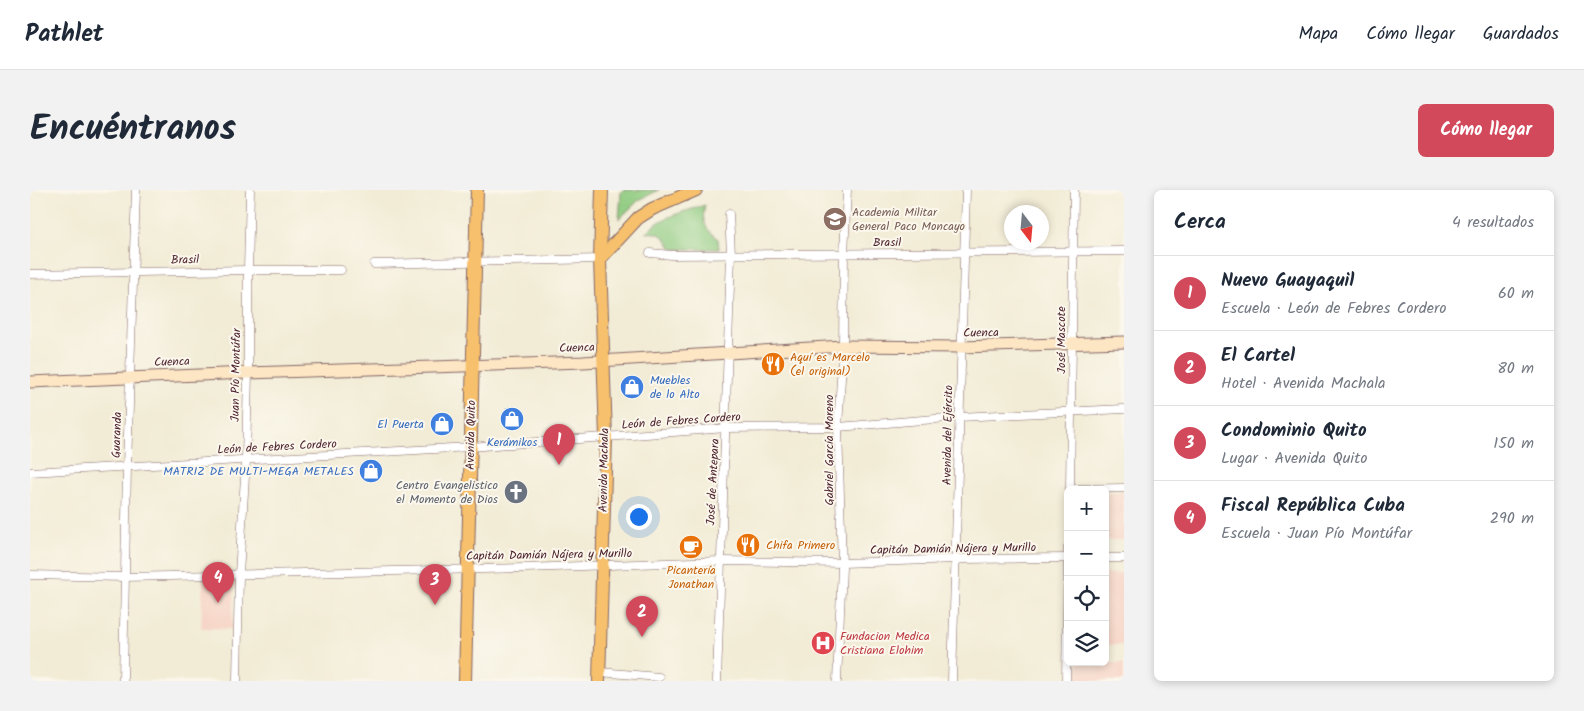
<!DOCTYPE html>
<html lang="es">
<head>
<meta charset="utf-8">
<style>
  :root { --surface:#fff; --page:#f2f2f3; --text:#1f2937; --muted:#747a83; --line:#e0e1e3; --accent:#d1495b }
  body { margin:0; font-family:Kalam,sans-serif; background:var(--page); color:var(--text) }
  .controls { position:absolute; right:15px; bottom:15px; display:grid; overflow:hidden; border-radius:8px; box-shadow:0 2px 8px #0003 }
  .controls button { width:45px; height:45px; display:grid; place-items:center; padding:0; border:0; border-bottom:1px solid var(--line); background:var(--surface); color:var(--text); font:25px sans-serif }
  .compass { position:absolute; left:974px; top:15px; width:45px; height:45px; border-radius:50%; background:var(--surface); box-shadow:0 2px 8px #0003; rotate:164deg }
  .you { position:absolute; left:608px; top:326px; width:18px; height:18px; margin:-12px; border:4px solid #fff; border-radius:50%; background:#1a73e8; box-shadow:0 0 0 8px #1a73e833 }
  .badge { display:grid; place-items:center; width:32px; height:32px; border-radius:50%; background:var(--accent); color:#fff; font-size:16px; font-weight:700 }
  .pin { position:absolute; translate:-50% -41px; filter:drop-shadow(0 1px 2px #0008) }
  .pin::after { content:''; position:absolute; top:26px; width:18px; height:15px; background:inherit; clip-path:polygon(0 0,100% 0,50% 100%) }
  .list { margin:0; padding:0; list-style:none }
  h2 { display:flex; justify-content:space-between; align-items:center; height:65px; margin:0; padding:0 20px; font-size:21px }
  h2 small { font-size:16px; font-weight:400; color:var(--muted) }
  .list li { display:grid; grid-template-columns:32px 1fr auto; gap:15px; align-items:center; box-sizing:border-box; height:75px; padding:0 20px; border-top:1px solid var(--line) }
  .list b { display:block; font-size:19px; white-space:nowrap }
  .list p { margin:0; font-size:16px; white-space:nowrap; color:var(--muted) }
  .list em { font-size:16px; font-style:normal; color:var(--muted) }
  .icon { flex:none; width:28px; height:28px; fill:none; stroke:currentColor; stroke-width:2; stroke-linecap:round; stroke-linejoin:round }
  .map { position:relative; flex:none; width:1094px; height:491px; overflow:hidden; border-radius:8px }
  header { display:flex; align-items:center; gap:30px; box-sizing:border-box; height:70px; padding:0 25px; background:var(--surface); border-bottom:1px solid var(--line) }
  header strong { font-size:24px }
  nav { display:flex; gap:28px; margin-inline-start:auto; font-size:18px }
  .intro { display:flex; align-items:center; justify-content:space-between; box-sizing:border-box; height:120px; padding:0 30px }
  h1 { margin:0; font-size:35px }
  .button { padding:12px 22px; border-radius:8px; background:var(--accent); color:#fff; font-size:18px; font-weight:700 }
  main { display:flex; gap:30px; padding:0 30px }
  aside { flex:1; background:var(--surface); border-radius:8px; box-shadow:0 2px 8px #0003 }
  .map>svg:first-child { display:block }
  .built { fill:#f6d2c3 }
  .green { fill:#8eca7f; stroke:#6c7455 }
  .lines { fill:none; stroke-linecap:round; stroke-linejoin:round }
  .minor-casing { stroke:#856767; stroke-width:9 }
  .secondary-casing { stroke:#856767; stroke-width:13 }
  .primary-casing { stroke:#856767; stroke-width:14 }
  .minor { stroke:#fff; stroke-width:8 }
  .secondary { stroke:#fce6c4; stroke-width:11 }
  .primary { stroke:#f7c06c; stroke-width:12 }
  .labels { text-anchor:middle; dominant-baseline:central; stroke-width:4; stroke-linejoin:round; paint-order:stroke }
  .education-label { font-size:12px; fill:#785e54; stroke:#fbf7ec; text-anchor:start }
  .street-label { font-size:12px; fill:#4a1f2b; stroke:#fbf7ec }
  .food-label { font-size:12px; fill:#c56008; stroke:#fbf7ec; text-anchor:start }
  .shop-label { font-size:12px; fill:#366cbe; stroke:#fbf7ec; text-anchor:end }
  .worship-label { font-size:12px; fill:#5b616d; stroke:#fbf7ec; text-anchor:end }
  .health-label { font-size:12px; fill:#be3a42; stroke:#fbf7ec; text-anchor:start }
</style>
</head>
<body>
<header>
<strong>Pathlet</strong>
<nav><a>Mapa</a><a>Cómo llegar</a><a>Guardados</a></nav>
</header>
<div class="intro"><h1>Encuéntranos</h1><a class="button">Cómo llegar</a></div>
<main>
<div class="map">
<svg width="1094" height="491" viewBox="0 0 1094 491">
  <rect width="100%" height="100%" fill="#fbf7ec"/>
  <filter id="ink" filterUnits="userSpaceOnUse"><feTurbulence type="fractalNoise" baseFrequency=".02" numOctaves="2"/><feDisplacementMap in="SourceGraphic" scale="10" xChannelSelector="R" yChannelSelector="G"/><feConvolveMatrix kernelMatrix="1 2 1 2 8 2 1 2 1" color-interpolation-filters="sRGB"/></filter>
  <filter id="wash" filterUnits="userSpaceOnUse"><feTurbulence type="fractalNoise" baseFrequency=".0096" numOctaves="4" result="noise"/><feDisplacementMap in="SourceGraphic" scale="20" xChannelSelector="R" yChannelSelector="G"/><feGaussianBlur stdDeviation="1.12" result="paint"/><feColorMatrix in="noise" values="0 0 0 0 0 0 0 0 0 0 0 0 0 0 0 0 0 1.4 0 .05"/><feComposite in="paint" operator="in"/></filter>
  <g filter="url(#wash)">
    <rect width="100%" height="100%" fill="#f2ecd6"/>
    <g class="built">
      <rect x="1075" y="302" width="19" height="48"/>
      <path d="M1094,383V455H1075V384Z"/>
      <path d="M173,388H204L202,439L171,438Z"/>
      <path d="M1048,473H1094V491H1047Z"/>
    </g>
    <g class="green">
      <path d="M593,0H629L609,10L589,29L591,3Z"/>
      <path d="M675,15C671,31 675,39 688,49L689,59H642C635,47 630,41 616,43C631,26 654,22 675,15Z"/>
    </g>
  </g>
  <g filter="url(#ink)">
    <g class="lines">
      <g class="minor-casing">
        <g id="minor">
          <path d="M620,63L642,65L1094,61"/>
          <path d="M344,74L570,69"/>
          <path d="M0,84L218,80H311"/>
          <path d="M0,282L440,257L697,238L808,237L929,227L1094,219"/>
          <path d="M1040,299L1094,298"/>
          <path d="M1040,300L1044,0"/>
          <path d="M1075,368H1094"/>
          <path d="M0,385L94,387L496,378L691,371L812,373L927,369L1038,368"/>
          <path d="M569,482L629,487"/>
          <path d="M93,491L97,276L106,0"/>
          <path d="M207,491L209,384L216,270L218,183V80L220,0"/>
          <path d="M687,491L701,64L699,24"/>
          <path d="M807,491L812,377L808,237L813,156L814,64L817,0"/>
          <path d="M922,491L936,0"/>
          <path d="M1036,491L1038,357"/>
        </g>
      </g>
      <g class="secondary-casing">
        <path id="secondary" d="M0,192L218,183L553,172L813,156L931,157L1094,152"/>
      </g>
      <g class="primary-casing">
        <g id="primary">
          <path d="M570,69L608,28L622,19L666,0"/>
          <path d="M435,491L447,0"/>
          <path d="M569,491L576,248L570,69L572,0"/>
        </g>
      </g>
      <use href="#minor" class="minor"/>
      <use href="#secondary" class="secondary"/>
      <use href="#primary" class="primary"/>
    </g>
  </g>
  <defs>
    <g id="school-disc" transform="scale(1.25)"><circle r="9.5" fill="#8d6e63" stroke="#fbf7ec"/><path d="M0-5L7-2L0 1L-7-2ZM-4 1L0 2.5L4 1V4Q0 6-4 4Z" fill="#fff"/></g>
    <g id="restaurant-disc" transform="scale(1.25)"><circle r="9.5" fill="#e8710a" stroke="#fbf7ec"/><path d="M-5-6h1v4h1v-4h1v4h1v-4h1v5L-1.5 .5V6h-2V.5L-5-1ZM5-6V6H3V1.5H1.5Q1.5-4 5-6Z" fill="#fff"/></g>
    <g id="shop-disc" transform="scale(1.25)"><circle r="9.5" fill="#3f7fe0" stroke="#fbf7ec"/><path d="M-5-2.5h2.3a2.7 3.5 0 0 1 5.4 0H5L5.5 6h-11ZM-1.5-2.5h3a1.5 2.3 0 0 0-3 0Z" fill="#fff"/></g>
    <g id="church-disc" transform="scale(1.25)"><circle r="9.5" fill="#6b7280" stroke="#fbf7ec"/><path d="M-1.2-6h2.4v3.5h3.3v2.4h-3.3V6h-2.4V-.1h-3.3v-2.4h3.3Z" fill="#fff"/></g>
    <g id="cafe-disc" transform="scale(1.25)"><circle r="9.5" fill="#e8710a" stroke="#fbf7ec"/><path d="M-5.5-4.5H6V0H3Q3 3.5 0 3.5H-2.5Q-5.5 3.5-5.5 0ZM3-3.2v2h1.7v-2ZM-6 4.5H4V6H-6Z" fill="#fff"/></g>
    <g id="hospital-disc" transform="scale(1.25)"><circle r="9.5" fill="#e0444e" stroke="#fbf7ec"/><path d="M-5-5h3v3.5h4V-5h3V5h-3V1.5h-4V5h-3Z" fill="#fff"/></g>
  </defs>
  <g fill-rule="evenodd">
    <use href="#school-disc" x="805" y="29"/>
    <use href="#restaurant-disc" x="743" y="174"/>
    <use href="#shop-disc" x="602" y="197"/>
    <use href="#shop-disc" x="482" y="229"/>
    <use href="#shop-disc" x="412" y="234"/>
    <use href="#shop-disc" x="341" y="281"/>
    <use href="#church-disc" x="486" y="302"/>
    <use href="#restaurant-disc" x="718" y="355"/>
    <use href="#cafe-disc" x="661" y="357"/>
    <use href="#hospital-disc" x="793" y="453"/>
  </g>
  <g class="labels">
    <g class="education-label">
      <text x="822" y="22">Academia Militar<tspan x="822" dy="14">General Paco Moncayo</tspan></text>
    </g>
    <g class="street-label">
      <text x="857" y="52">Brasil</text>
      <text transform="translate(155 70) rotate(-1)">Brasil</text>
      <text transform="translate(951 143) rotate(-1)">Cuenca</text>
      <text transform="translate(1031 150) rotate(-90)">José Mascote</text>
      <text transform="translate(547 158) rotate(-2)">Cuenca</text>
      <text transform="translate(142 172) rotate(-2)">Cuenca</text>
      <text transform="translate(206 185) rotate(-89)">Juan Pío Montúfar</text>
      <text transform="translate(651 231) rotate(-4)">León de Febres Cordero</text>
      <text transform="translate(87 245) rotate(-88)">Guaranda</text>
      <text transform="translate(441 245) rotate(-89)">Avenida Quito</text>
      <text transform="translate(918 245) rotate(-89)">Avenida del Ejército</text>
      <text transform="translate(247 257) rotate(-3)">León de Febres Cordero</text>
      <text transform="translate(799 260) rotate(-90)">Gabriel García Moreno</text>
      <text transform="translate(574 280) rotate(-89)">Avenida Machala</text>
      <text transform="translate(683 292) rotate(-87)">José de Antepara</text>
      <text transform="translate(923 359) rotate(-1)">Capitán Damián Nájera y Murillo</text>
      <text transform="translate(519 365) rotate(-1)">Capitán Damián Nájera y Murillo</text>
    </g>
    <g class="food-label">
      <text x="760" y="167">Aquí es Marcelo<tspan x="760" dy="14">(el original)</tspan></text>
      <text x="736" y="355">Chifa Primero</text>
      <text x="661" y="380" text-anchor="middle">Picantería<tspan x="661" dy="14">Jonathan</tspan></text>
    </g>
    <g class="shop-label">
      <text x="620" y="190" text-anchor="start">Muebles<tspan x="620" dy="14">de lo Alto</tspan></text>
      <text x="394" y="234">El Puerta</text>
      <text x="482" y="252" text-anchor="middle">Kerámikos</text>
      <text x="324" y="281">MATRIZ DE MULTI-MEGA METALES</text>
    </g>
    <g class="worship-label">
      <text x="468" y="295">Centro Evangelistico<tspan x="468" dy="14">el Momento de Dios</tspan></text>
    </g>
    <g class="health-label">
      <text x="810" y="446">Fundacion Medica<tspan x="810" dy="14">Cristiana Elohim</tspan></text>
    </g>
  </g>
</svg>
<div class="controls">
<button>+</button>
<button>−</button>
<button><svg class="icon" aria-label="locate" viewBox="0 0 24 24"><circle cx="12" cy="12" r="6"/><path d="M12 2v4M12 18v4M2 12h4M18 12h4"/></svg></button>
<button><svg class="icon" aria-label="layers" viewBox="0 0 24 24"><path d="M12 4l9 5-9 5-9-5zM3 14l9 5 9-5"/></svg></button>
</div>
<svg class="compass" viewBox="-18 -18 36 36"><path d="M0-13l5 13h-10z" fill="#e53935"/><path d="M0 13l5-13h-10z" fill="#747a83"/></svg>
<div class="you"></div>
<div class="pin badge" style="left:529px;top:275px">1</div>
<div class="pin badge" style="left:612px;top:447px">2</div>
<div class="pin badge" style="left:405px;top:415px">3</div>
<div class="pin badge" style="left:188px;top:413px">4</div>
</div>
<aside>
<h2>Cerca<small>4 resultados</small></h2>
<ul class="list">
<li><span class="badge">1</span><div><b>Nuevo Guayaquil</b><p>Escuela · León de Febres Cordero</p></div><em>60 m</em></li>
<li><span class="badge">2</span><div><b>El Cartel</b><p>Hotel · Avenida Machala</p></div><em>80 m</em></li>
<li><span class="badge">3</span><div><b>Condominio Quito</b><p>Lugar · Avenida Quito</p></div><em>150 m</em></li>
<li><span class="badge">4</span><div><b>Fiscal República Cuba</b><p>Escuela · Juan Pío Montúfar</p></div><em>290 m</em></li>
</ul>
</aside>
</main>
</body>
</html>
